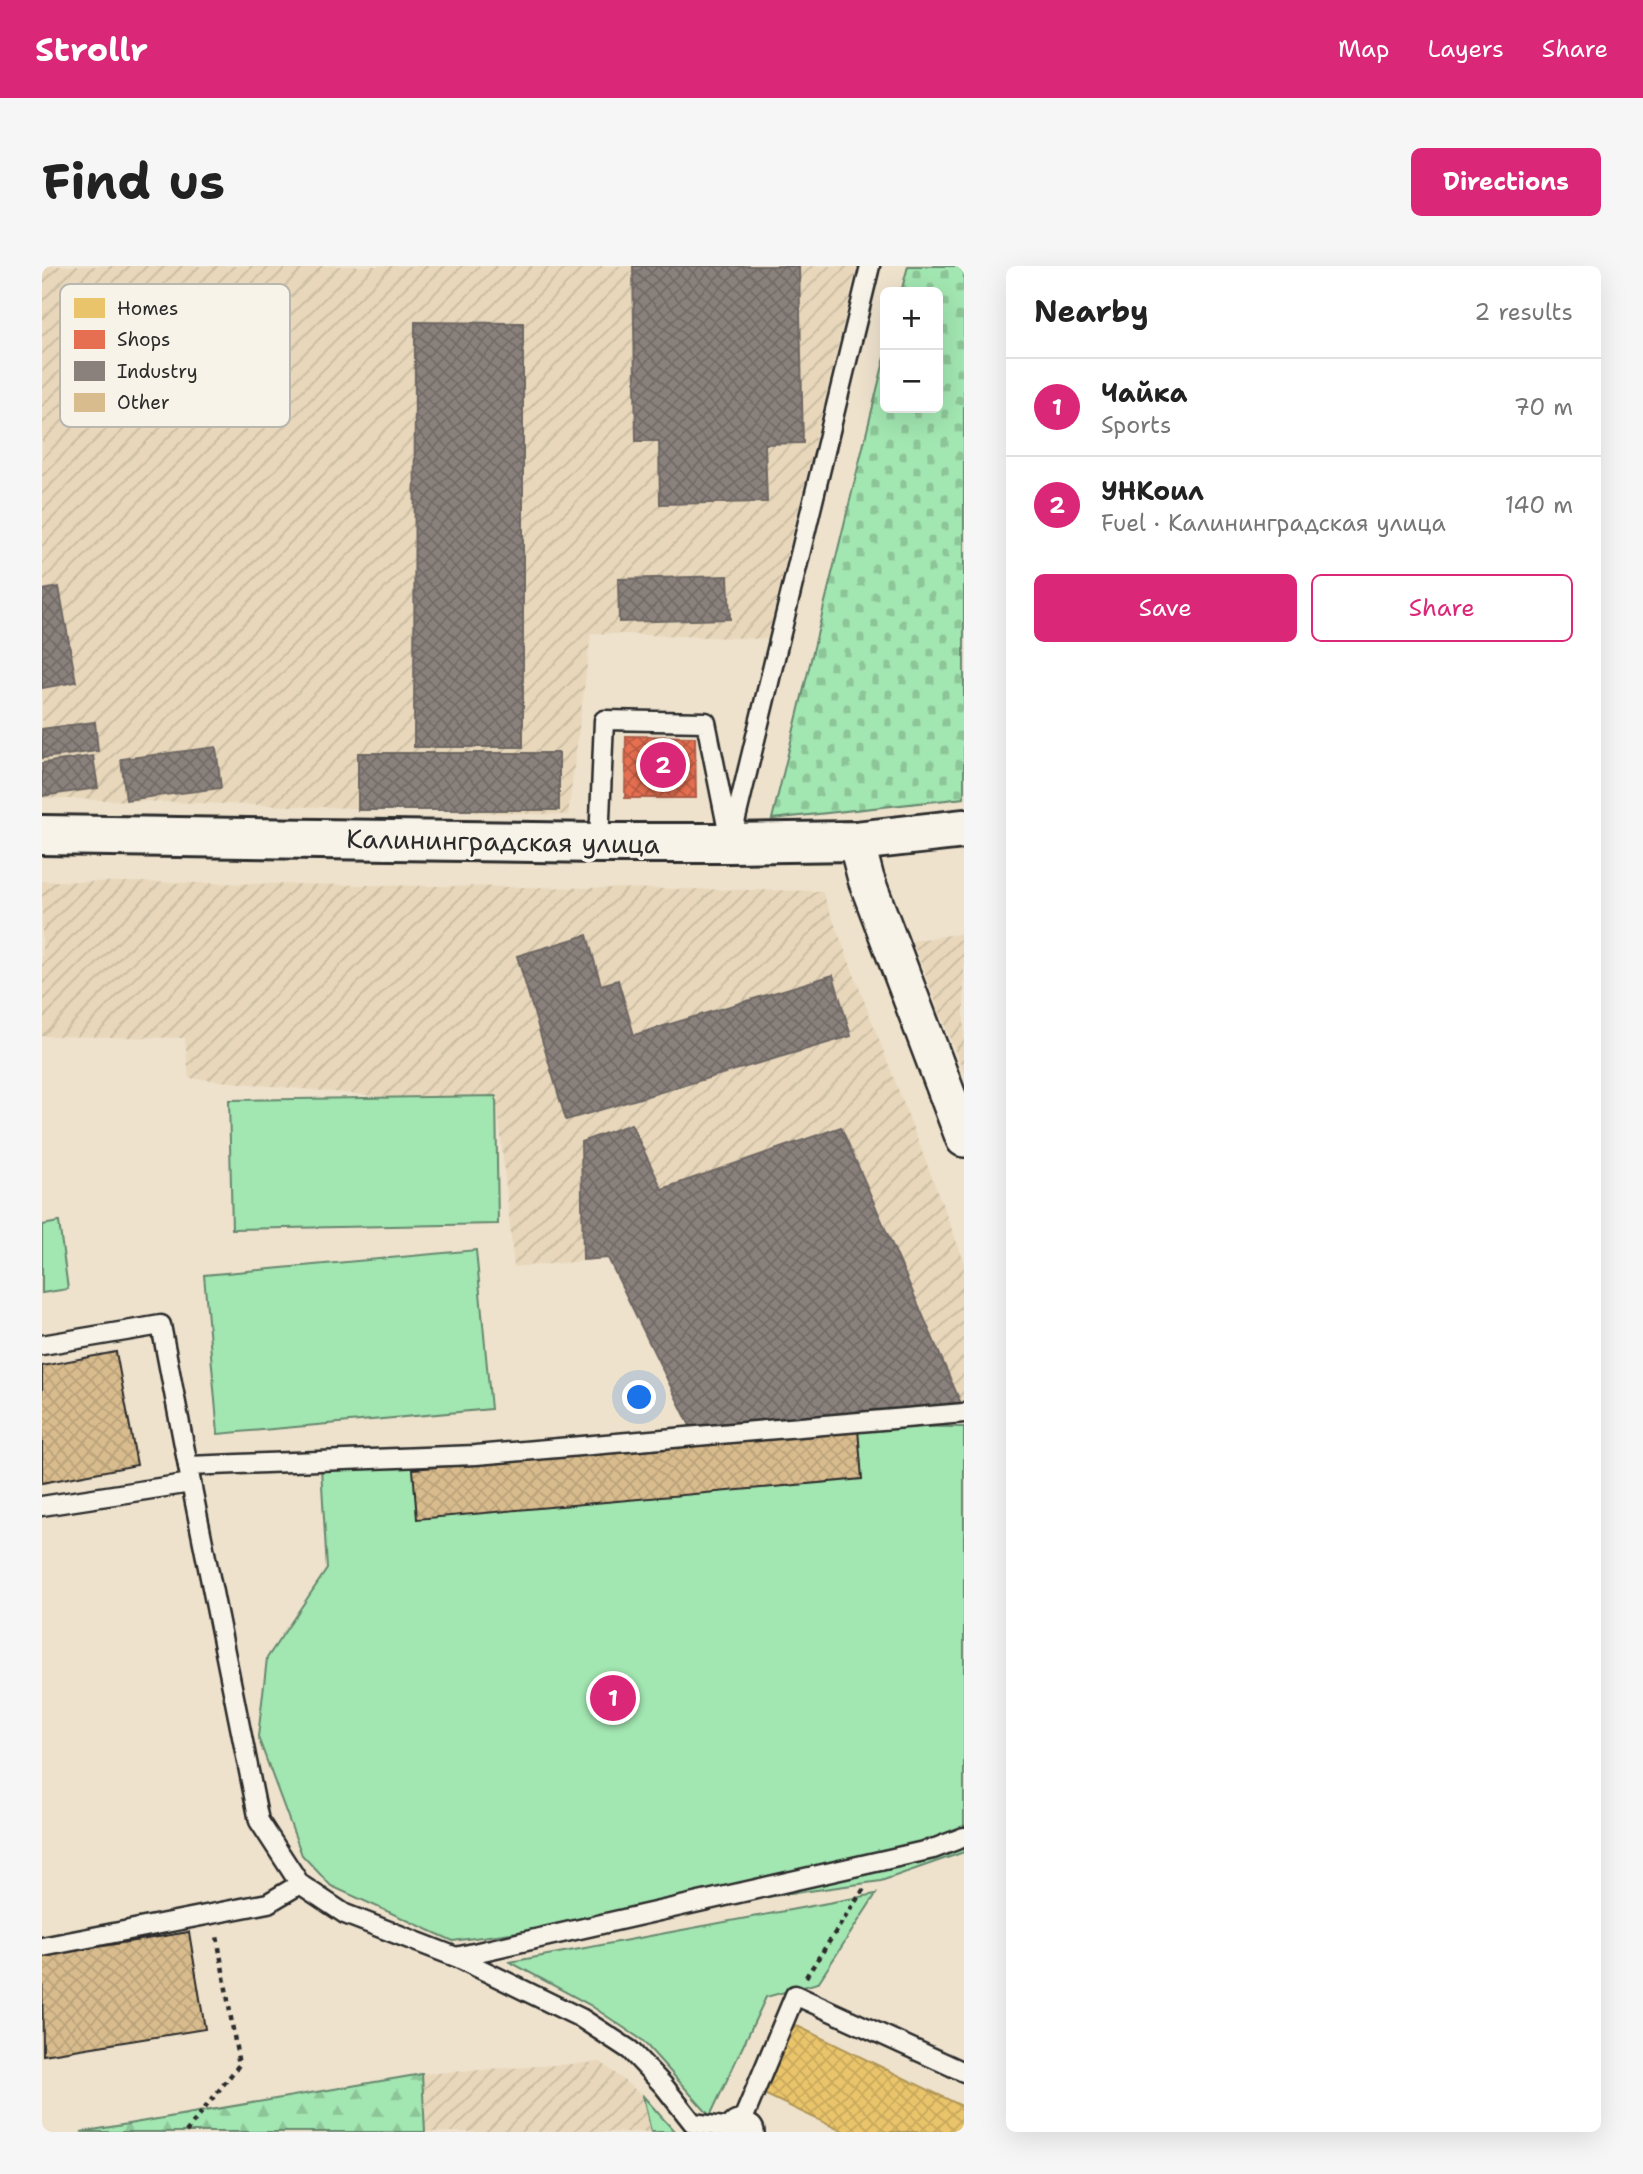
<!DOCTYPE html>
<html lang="en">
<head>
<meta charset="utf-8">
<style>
  :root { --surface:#fff; --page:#f6f6f6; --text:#222; --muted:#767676; --line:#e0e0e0; --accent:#db2777 }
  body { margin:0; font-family:"Shantell Sans",sans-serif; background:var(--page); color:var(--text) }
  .controls { position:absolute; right:21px; top:21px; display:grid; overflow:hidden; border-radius:10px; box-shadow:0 7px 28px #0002 }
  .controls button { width:63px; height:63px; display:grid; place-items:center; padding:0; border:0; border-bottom:2px solid var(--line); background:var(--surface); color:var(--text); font:35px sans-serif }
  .you { position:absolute; left:598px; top:1132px; width:24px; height:24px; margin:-18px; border:5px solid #fff; border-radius:50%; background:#1a73e8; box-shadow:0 0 0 10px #1a73e833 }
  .badge { display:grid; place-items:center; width:46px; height:46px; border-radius:50%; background:var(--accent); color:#fff; font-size:23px; font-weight:700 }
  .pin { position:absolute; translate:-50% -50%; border:4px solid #fff; box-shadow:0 2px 7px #0006 }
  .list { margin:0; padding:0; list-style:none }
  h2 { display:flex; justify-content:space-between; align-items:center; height:91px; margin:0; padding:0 28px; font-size:30px }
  h2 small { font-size:23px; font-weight:400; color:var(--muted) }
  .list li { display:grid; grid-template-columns:46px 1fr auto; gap:21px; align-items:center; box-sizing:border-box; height:98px; padding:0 28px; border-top:2px solid var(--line) }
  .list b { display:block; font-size:26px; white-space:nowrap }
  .list p { margin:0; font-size:23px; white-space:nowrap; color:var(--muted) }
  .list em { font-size:23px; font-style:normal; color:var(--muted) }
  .actions { display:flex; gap:14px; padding:21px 28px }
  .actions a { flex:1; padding:16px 0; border:2px solid var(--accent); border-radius:10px; text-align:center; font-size:24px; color:var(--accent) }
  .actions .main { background:var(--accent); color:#fff }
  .map { position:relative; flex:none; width:922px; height:1866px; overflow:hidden; border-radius:10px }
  header { display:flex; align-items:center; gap:42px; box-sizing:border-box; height:98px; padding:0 35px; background:var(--accent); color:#fff }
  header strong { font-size:33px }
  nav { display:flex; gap:38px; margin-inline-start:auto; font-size:24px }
  .intro { display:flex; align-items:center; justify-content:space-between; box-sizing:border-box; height:168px; padding:0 42px }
  h1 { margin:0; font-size:49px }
  .button { padding:18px 32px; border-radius:10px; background:var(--accent); color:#fff; font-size:24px; font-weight:700 }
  main { display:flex; gap:42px; padding:0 42px }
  aside { flex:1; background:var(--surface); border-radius:10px; box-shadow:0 7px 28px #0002 }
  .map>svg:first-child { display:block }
  .industrial { fill:url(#industrial-furrows) }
  .grass { fill:#a2e6b1; stroke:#66886e; stroke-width:2 }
  .forest { fill:url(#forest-firs); stroke:#66886e; stroke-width:2 }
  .cemetery { fill:url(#cemetery-stones); stroke:#66886e; stroke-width:2 }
  .homes { fill:url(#homes-cross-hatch); stroke:#b09657; stroke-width:2 }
  .shops { fill:url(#shops-cross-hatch); stroke:#af5b46; stroke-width:2 }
  .industry { fill:url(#industry-cross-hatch); stroke:#6e6764; stroke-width:2 }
  .building { fill:url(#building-cross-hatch); stroke:#2b2b2b; stroke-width:2 }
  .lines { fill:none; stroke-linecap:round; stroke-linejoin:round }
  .lane-casing { stroke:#2b2b2b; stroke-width:23 }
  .street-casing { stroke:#2b2b2b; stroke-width:40 }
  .secondary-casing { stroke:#2b2b2b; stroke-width:44 }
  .path { stroke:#2b2b2b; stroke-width:4.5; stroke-dasharray:5 5; stroke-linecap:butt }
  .lane { stroke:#f7f3e8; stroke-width:18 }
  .street { stroke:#f7f3e8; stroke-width:35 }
  .secondary { stroke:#f7f3e8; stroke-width:38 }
  .labels { text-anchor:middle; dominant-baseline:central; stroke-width:7; stroke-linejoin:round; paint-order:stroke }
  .street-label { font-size:26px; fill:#2b2b2b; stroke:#f7f3e8 }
  .key { fill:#f7f3e8; stroke:#bab7af; stroke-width:2 }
  .key-label { font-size:19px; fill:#2b2b2b }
</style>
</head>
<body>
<header>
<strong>Strollr</strong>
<nav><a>Map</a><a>Layers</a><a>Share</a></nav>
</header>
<div class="intro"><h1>Find us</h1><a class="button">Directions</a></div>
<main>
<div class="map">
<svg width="922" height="1866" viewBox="0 0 922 1866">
  <defs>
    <pattern id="industrial-furrows" width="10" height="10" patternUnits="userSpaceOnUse" patternTransform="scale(1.75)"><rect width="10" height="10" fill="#e8d7ba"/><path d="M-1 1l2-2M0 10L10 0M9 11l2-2" fill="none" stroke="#c7b9a0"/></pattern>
    <pattern id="forest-firs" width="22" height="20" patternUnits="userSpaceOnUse" patternTransform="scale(1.75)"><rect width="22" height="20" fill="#a2e6b1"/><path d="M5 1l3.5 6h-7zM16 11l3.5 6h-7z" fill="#8cc598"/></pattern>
    <pattern id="cemetery-stones" width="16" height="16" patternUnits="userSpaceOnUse" patternTransform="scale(1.75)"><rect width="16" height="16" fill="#a2e6b1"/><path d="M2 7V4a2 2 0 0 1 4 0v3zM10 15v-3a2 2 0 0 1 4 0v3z" fill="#8cc598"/></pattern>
    <pattern id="homes-cross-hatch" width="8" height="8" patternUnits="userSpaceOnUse" patternTransform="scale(1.75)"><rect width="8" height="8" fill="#e9c46a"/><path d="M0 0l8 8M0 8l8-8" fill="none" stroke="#c8a95c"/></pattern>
    <pattern id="shops-cross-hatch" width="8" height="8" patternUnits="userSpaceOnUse" patternTransform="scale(1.75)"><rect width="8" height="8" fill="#e76f51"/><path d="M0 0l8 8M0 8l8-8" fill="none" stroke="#bb5b43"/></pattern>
    <pattern id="industry-cross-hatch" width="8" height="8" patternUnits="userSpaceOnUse" patternTransform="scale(1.75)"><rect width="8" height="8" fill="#8a817c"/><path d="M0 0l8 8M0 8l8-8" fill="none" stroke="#716a66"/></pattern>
    <pattern id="building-cross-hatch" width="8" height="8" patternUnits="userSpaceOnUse" patternTransform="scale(1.75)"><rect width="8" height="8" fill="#d9bc8d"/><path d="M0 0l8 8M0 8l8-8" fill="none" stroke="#baa27a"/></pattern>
  </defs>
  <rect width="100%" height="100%" fill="#eee2cd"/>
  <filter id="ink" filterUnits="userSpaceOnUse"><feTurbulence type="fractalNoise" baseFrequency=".0143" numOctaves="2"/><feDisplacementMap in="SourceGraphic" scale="14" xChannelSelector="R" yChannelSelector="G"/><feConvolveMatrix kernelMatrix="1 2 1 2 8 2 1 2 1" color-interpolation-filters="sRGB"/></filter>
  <g filter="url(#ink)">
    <g class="industrial">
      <path d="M0,0H815L725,373L549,367L526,549L0,532Z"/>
      <path d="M0,615L780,625L922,995V1142L649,1162L566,993L472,1001L456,842L147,812L143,772L0,770Z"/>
      <path d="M922,667V808L870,675Z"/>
      <path d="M559,1796L601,1830L609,1866H383L380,1808Z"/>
    </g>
    <g class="grass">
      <path d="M454,830L456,958L190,963L187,834Z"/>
      <path d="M17,956L26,1023L0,1027V959Z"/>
      <path d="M434,984L449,1143L176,1168L162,1009Z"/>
      <path d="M816,1160L922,1161V1586L839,1615L411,1675L289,1620L260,1589L216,1471L225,1392L285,1303L279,1202Z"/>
      <path d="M834,1628L776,1717L724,1731L668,1850L600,1774L548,1739L468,1696Z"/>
      <path d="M601,1830L633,1866H609Z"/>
    </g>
    <path class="forest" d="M380,1808L383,1866H39Z"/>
    <path class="cemetery" d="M866,0H922V532L730,553L843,91V142H896V26H859Z"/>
    <path class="homes" d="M751,1758L922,1841L921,1866H802L718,1826Z"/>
    <path class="shops" d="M584,470L653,471L654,532H583Z"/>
    <g class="industry">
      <path d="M591,0H757L761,177L723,178L725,236L618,238L617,175H594Z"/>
      <path d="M373,56L481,57V481H372Z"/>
      <path d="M686,310L688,353L577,356L576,313Z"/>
      <path d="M17,321L34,416L0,422V324Z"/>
      <path d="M53,456L56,485L0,492V463Z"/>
      <path d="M174,481L179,522L84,534L79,493Z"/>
      <rect x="316" y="487" width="201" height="57"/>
      <path d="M51,490L56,522L0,530V497Z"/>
      <path d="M545,669L559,719L576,714L592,769L791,709L809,770L524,854L475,690Z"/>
      <path d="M589,858L620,923L799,861L921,1142L649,1162L566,992L541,994L539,876Z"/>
    </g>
    <g class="building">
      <path d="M74,1086L95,1199L0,1217V1100Z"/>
      <path d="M816,1163L820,1213L375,1253L371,1203Z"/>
      <path d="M147,1666L163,1763L1,1789L0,1690Z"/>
    </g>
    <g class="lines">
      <g class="lane-casing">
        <g id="lane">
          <path d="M557,577L562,454L664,456L687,570"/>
          <path d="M688,577L828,0"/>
          <path d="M0,1079L119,1059L146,1200"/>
          <path d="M149,1217L146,1200L434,1189L922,1147"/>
          <path d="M0,1240L149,1217L217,1555L258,1618L226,1637L0,1681"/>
          <path d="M258,1618L303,1648L414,1691L539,1752L588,1784L621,1819L651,1857L697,1863L753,1729L922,1806"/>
          <path d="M414,1691L891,1583L922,1571"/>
        </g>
      </g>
      <g class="street-casing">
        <g id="street">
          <path d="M814,575L824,613L922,873"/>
          <path d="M697,1863L704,1866"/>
        </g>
      </g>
      <g class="secondary-casing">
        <path id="secondary" d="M0,569L557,577H688L814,575L922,563"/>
      </g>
      <g class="path">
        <path d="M764,1711L823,1621"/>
        <path d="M144,1866L197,1799L175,1670"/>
      </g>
      <use href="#lane" class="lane"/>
      <use href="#street" class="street"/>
      <use href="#secondary" class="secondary"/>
    </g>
  </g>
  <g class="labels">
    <g class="street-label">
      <text transform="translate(461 575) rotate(1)">Калининградская улица</text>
    </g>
  </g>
  <rect x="18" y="18" width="230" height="143" rx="10" class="key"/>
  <rect x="32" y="32" width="31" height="20" fill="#e9c46a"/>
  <rect x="32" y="64" width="31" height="19" fill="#e76f51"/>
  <rect x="32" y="95" width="31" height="20" fill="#8a817c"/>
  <rect x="32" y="127" width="31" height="19" fill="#d9bc8d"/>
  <g class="key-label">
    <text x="75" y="49">Homes</text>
    <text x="75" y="80">Shops</text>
    <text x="75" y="112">Industry</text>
    <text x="75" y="143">Other</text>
  </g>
</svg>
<div class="controls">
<button>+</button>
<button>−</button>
</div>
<div class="you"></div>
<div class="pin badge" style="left:571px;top:1432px">1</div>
<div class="pin badge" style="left:621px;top:499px">2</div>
</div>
<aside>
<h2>Nearby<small>2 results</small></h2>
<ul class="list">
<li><span class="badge">1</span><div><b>Чайка</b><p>Sports</p></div><em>70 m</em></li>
<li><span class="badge">2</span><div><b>УНКоил</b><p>Fuel · Калининградская улица</p></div><em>140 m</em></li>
</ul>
<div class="actions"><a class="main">Save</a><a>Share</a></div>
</aside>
</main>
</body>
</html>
